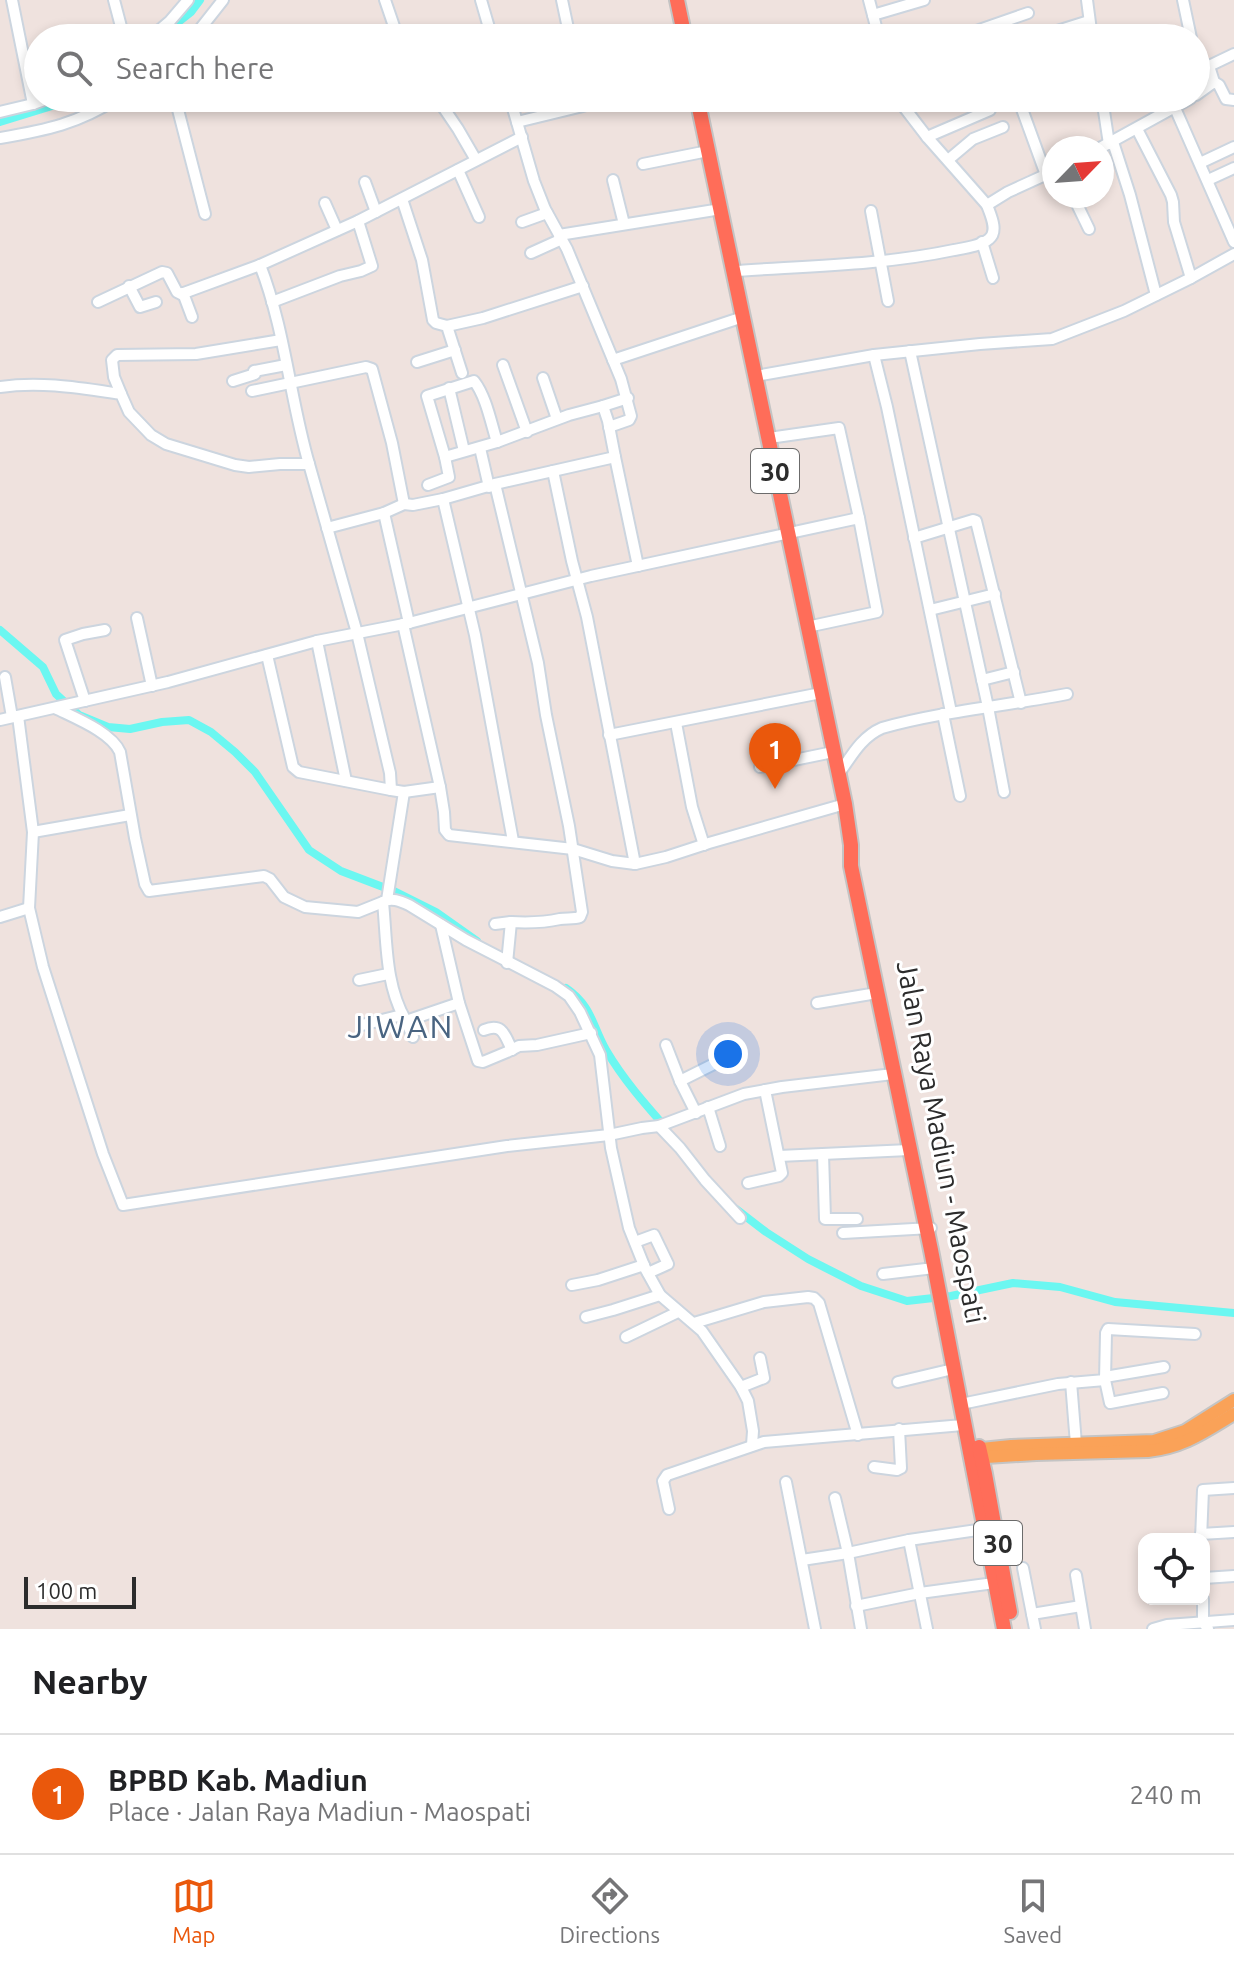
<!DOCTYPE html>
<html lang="en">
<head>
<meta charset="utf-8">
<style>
  :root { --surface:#fff; --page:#f6f6f6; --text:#202124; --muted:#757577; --line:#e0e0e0; --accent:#ea580c }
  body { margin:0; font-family:Ubuntu,sans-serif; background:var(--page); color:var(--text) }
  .controls { position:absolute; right:24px; bottom:24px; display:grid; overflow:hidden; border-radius:16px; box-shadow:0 4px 12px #0003 }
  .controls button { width:72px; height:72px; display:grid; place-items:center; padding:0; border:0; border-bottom:2px solid var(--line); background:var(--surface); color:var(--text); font:40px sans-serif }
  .compass { position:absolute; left:1042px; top:136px; width:72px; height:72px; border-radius:50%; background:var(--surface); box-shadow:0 4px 12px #0003; rotate:65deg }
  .scale { position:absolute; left:24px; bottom:20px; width:112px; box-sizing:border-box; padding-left:8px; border:4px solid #2c2c2c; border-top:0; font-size:22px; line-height:28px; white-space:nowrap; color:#2c2c2c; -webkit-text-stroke:6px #fff; paint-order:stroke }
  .you { position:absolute; left:728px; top:1054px; width:28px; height:28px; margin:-20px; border:6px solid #fff; border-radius:50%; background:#1a73e8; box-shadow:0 0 0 12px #1a73e833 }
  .badge { display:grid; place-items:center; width:52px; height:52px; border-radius:50%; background:var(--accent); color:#fff; font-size:26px; font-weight:700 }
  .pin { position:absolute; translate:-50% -66px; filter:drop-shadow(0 2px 4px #0008) }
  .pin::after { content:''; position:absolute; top:42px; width:28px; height:24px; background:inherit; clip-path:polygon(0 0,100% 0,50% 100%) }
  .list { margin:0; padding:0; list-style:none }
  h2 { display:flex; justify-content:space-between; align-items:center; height:104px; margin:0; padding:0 32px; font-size:34px }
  h2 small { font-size:26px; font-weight:400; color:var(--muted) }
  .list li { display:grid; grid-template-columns:52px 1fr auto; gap:24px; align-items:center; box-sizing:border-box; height:120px; padding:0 32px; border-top:2px solid var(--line) }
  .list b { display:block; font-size:30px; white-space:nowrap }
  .list p { margin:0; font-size:26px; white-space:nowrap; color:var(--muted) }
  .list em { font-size:26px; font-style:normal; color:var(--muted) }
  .icon { flex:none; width:44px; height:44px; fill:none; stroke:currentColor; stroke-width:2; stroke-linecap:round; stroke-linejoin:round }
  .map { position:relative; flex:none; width:1234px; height:1629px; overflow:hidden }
  .search { position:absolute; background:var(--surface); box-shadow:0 4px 12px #0003; left:24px; right:24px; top:24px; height:88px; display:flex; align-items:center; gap:20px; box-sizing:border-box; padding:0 28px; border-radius:44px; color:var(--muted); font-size:30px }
  .sheet { height:224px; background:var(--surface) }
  nav { display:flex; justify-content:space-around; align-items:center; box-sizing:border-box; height:112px; border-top:2px solid var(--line); background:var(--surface); font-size:22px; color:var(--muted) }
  nav a { display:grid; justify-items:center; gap:4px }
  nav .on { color:var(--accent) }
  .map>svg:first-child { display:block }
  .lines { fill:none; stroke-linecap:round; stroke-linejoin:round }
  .canal { stroke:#6bf7f1; stroke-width:8 }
  .minor-casing { stroke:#ccd5df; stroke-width:14 }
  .major-casing { stroke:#c4c4c4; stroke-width:16 }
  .highway-casing { stroke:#c4c4c4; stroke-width:18 }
  .minor { stroke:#fff; stroke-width:10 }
  .major { stroke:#faa258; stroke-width:12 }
  .highway { stroke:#ff6d59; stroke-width:14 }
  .labels { text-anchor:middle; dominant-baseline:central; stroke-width:6; stroke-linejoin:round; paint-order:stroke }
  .shield { fill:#fff; stroke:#6b6b6b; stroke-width:2 }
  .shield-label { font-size:26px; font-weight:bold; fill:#2c2c2c }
  .street-label { font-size:28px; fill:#2c2c2c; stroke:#fff }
  .quarter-label { font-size:32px; letter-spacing:2px; fill:#496481; stroke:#fff }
</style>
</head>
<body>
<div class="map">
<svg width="1234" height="1629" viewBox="0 0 1234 1629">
  <rect width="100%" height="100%" fill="#efe2de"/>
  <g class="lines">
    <g class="canal">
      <path d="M158,38L191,12L200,0"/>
      <path d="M0,122L78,98"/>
      <path d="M0,630L43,667L56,694L79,715L108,727L130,729L162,722L189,720L211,732L235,752L255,772L309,850L341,871L383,887"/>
      <path d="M392,890L436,912L477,941"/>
      <path d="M566,988C592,1006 592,1025 606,1050C623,1079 645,1104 667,1129"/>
      <path d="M736,1209L766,1232L808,1259L861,1286L907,1301L951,1296L1013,1283L1060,1287L1115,1302L1234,1313"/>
    </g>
    <g class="minor-casing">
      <g id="minor">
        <path d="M12,0L33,104"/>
        <path d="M114,0L124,38"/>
        <path d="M385,0L398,38"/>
        <path d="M481,0L492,38"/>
        <path d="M562,0L570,38"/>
        <path d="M869,0L879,38"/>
        <path d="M1087,0L1092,38"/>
        <path d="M1183,0L1191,38"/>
        <path d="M873,15L924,0"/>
        <path d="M1054,32L1089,21"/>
        <path d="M150,38L170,21L188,0"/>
        <path d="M193,38L223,0"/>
        <path d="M956,38L1028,13"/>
        <path d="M1196,54L1198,59L1206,66H1209L1214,82L1196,95"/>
        <path d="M1209,66L1234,54"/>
        <path d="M1214,82L1219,85L1226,99L1234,100"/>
        <path d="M175,98L205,214"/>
        <path d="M437,98L458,129L476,160"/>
        <path d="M510,98L534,181L545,209L567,249L621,379L631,416L629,420L609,427"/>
        <path d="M897,98L927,137L987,205"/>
        <path d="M1018,98L1046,175"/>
        <path d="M1102,98L1109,144"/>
        <path d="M1175,108L1234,242"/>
        <path d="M0,112L33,104L50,98"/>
        <path d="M517,122L583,106"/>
        <path d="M1137,129L1171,195L1173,202L1174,222L1191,278"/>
        <path d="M927,137L990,110"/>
        <path d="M0,138C47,130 77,124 118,98"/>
        <path d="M1113,142L1130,195L1156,295"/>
        <path d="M1100,148L1191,98"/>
        <path d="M948,160L973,139L1003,127"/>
        <path d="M1200,163L1234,147"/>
        <path d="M643,164L708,151"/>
        <path d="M458,170L479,217"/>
        <path d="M613,180L624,224"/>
        <path d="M1208,180L1234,168"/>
        <path d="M365,182L376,212"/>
        <path d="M1073,196L1089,229"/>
        <path d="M402,199L422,260L433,320L436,323L447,326L462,373"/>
        <path d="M325,203L337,230"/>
        <path d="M871,211L888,301"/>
        <path d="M522,222L547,213"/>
        <path d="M559,235L721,209"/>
        <path d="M982,242L993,278"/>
        <path d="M531,253L562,239"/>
        <path d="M735,271C808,266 883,265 954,250C965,248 981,246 989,239C999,231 990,214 987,205L1008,192L1054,171"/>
        <path d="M129,286L140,307L156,302"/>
        <path d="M183,293L192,317"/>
        <path d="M98,302L162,272L167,273L177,292L181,294L260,265"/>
        <path d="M272,302L340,276L361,271L372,266L358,221"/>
        <path d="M447,326L483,318L583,286"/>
        <path d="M910,351L988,707L1004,792"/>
        <path d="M874,355L887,407L951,712"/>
        <path d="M613,360L743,317"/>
        <path d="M417,362L455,350"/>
        <path d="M503,365L527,432"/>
        <path d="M756,376L874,355L980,344L1052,339L1124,311L1191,278L1234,254"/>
        <path d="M543,378L557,419"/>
        <path d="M233,381L255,374L254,371L286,365"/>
        <path d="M0,387C41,381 80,388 121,394L129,412L151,435L166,444L235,465L249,467L280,464H309L357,633L390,773L391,790"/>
        <path d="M449,388L464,451"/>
        <path d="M252,391L366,367L372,369L392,443L404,504"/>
        <path d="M121,394L114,377L112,360L117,355L196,354L281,340"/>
        <path d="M603,406L628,398"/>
        <path d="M769,438L839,428L859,518"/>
        <path d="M480,448L489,487"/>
        <path d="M615,457L638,566"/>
        <path d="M309,464C290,399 285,329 260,265L358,221L522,137"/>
        <path d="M553,471L572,561L587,617L635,864"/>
        <path d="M495,484L538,663L546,715L569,826L582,912L580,917C574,919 567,918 560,919C542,923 529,923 511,922L507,963"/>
        <path d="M428,485L449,477L445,457L497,442"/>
        <path d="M443,499L475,635L513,841"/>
        <path d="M384,513L409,623"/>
        <path d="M327,528L384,513L404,504L413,505L443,499L495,484L615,457L608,421L603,406L569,415L497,442C491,423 486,396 474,381L427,396L445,457"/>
        <path d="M914,538L973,520L976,521L1021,703"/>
        <path d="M930,610L995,594"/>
        <path d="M137,618L152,686"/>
        <path d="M403,624L440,787L444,812L445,830L449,835L573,849L612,861L635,864L666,857L709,843L845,804"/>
        <path d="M317,641L346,781"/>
        <path d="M267,655L293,767L299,772L391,790L404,792L440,787"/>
        <path d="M5,677L12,717"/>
        <path d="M982,680L1014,672"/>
        <path d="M85,701L65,640L83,634L105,630"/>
        <path d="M55,708C75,718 111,732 120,752L135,838L145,884L149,891L264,876L270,879L284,897L305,907L358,912L383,902"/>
        <path d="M943,714L960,796"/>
        <path d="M18,716L33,832L29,908L43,967L103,1154L123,1205L507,1146L609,1135L642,1128L659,1126L744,1094L782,1087L893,1074"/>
        <path d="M0,720L168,682L317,641L409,623L591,576L859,518L877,612L807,627"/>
        <path d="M676,723L692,807L704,845"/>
        <path d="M609,735L821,693"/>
        <path d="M760,767L833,752"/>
        <path d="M838,775C851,757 861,737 882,728C943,711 1006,706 1067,694"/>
        <path d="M33,832L130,815"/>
        <path d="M387,900L404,792"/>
        <path d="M0,917L29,908"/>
        <path d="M495,924L511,922"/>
        <path d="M441,925L459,1003L478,1061L483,1062L507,1052L519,1046L537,1045L591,1033"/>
        <path d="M359,980L388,974"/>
        <path d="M817,1003L877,993"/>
        <path d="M406,1021C385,985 387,943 383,902C391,897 400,901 409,905L466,940L555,986L569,996L580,1012L600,1055L611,1148L629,1228L645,1268L660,1295L702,1331L741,1387L748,1401L753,1431L752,1445"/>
        <path d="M362,1025L402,1015"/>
        <path d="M484,1030C503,1022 505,1036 512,1050"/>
        <path d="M413,1037L406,1021L459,1003"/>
        <path d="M666,1045L680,1081L696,1113"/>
        <path d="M680,1081L728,1057"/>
        <path d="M708,1107L720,1146"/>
        <path d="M659,1126L680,1148L705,1180L740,1218"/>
        <path d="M823,1154L825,1219H857"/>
        <path d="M779,1156L909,1150"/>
        <path d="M748,1183L779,1176L782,1173L765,1090"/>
        <path d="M843,1233L931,1228"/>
        <path d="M635,1242L654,1235L668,1264L648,1273"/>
        <path d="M883,1274L934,1268"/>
        <path d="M572,1285L598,1280L644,1265"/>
        <path d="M586,1317L613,1310L660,1295"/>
        <path d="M694,1323L764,1302L808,1297L814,1298L819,1303L858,1435"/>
        <path d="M626,1337L678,1312"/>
        <path d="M1105,1377L1164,1367"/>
        <path d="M1105,1380L1110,1403L1163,1393"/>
        <path d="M898,1382L953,1369"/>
        <path d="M1071,1382L1076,1444"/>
        <path d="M741,1387L764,1378L760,1358"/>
        <path d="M966,1403L1058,1384L1105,1380L1106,1333L1108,1329L1195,1334"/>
        <path d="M874,1467L897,1470L901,1468L899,1429"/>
        <path d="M786,1482L815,1629"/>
        <path d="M835,1498L848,1553L861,1629"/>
        <path d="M669,1509L663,1481L667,1475L764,1442L963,1425"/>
        <path d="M1201,1534L1234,1532"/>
        <path d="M1201,1539L1203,1490L1234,1488"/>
        <path d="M909,1540L927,1629"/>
        <path d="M802,1560L848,1553L909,1540L984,1529"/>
        <path d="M1023,1568L1032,1614"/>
        <path d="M1076,1575L1085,1629"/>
        <path d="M1204,1578L1234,1576"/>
        <path d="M1203,1599V1622L1208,1629"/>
        <path d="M856,1606L920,1593L994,1583"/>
        <path d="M1035,1629L1032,1614L1081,1606"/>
        <path d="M1153,1629L1167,1625L1234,1620"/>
      </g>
    </g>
    <g class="major-casing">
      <g id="major">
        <path d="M972,1450L1011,1446L1154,1441L1185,1431L1234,1400"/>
        <path d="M974,1460L986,1457L1036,1454L1148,1451C1184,1447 1204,1432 1234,1414"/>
      </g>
    </g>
    <g class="highway-casing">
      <g id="highway">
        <path d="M677,0L685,38"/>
        <path d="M697,98L845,804L851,845V866L931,1250L1004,1629"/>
        <path d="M979,1447L985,1474L1010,1612"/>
      </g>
    </g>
    <use href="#minor" class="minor"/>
    <use href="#major" class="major"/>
    <use href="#highway" class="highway"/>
  </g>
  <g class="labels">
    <g class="shield">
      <rect x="751" y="449" width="48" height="44" rx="6"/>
      <rect x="974" y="1521" width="48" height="44" rx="6"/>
    </g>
    <g class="shield-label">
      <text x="775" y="471">30</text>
      <text x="998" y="1543">30</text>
    </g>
    <g class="street-label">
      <text transform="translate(942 1142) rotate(79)">Jalan Raya Madiun - Maospati</text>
    </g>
    <g class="quarter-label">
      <text x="401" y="1026">JIWAN</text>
    </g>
  </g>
</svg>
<div class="controls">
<button><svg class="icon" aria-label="locate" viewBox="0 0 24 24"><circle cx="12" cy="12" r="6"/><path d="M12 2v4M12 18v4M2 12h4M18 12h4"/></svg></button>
</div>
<svg class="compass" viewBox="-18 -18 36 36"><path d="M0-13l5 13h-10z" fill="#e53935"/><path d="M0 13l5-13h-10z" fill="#757577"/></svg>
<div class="scale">100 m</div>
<div class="you"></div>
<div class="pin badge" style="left:775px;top:789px">1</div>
<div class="search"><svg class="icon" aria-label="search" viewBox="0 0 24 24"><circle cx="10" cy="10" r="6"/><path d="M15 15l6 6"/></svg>Search here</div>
</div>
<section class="sheet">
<h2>Nearby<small></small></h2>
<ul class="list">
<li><span class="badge">1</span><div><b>BPBD Kab. Madiun</b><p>Place · Jalan Raya Madiun - Maospati</p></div><em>240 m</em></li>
</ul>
</section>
<nav>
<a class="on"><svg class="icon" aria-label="map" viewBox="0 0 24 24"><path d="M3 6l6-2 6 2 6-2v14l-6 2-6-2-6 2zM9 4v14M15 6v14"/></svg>Map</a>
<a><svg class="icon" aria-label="directions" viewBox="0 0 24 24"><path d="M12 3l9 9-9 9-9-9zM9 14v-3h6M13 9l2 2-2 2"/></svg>Directions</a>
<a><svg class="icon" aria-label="saved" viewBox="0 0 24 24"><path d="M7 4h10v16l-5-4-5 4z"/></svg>Saved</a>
</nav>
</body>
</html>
